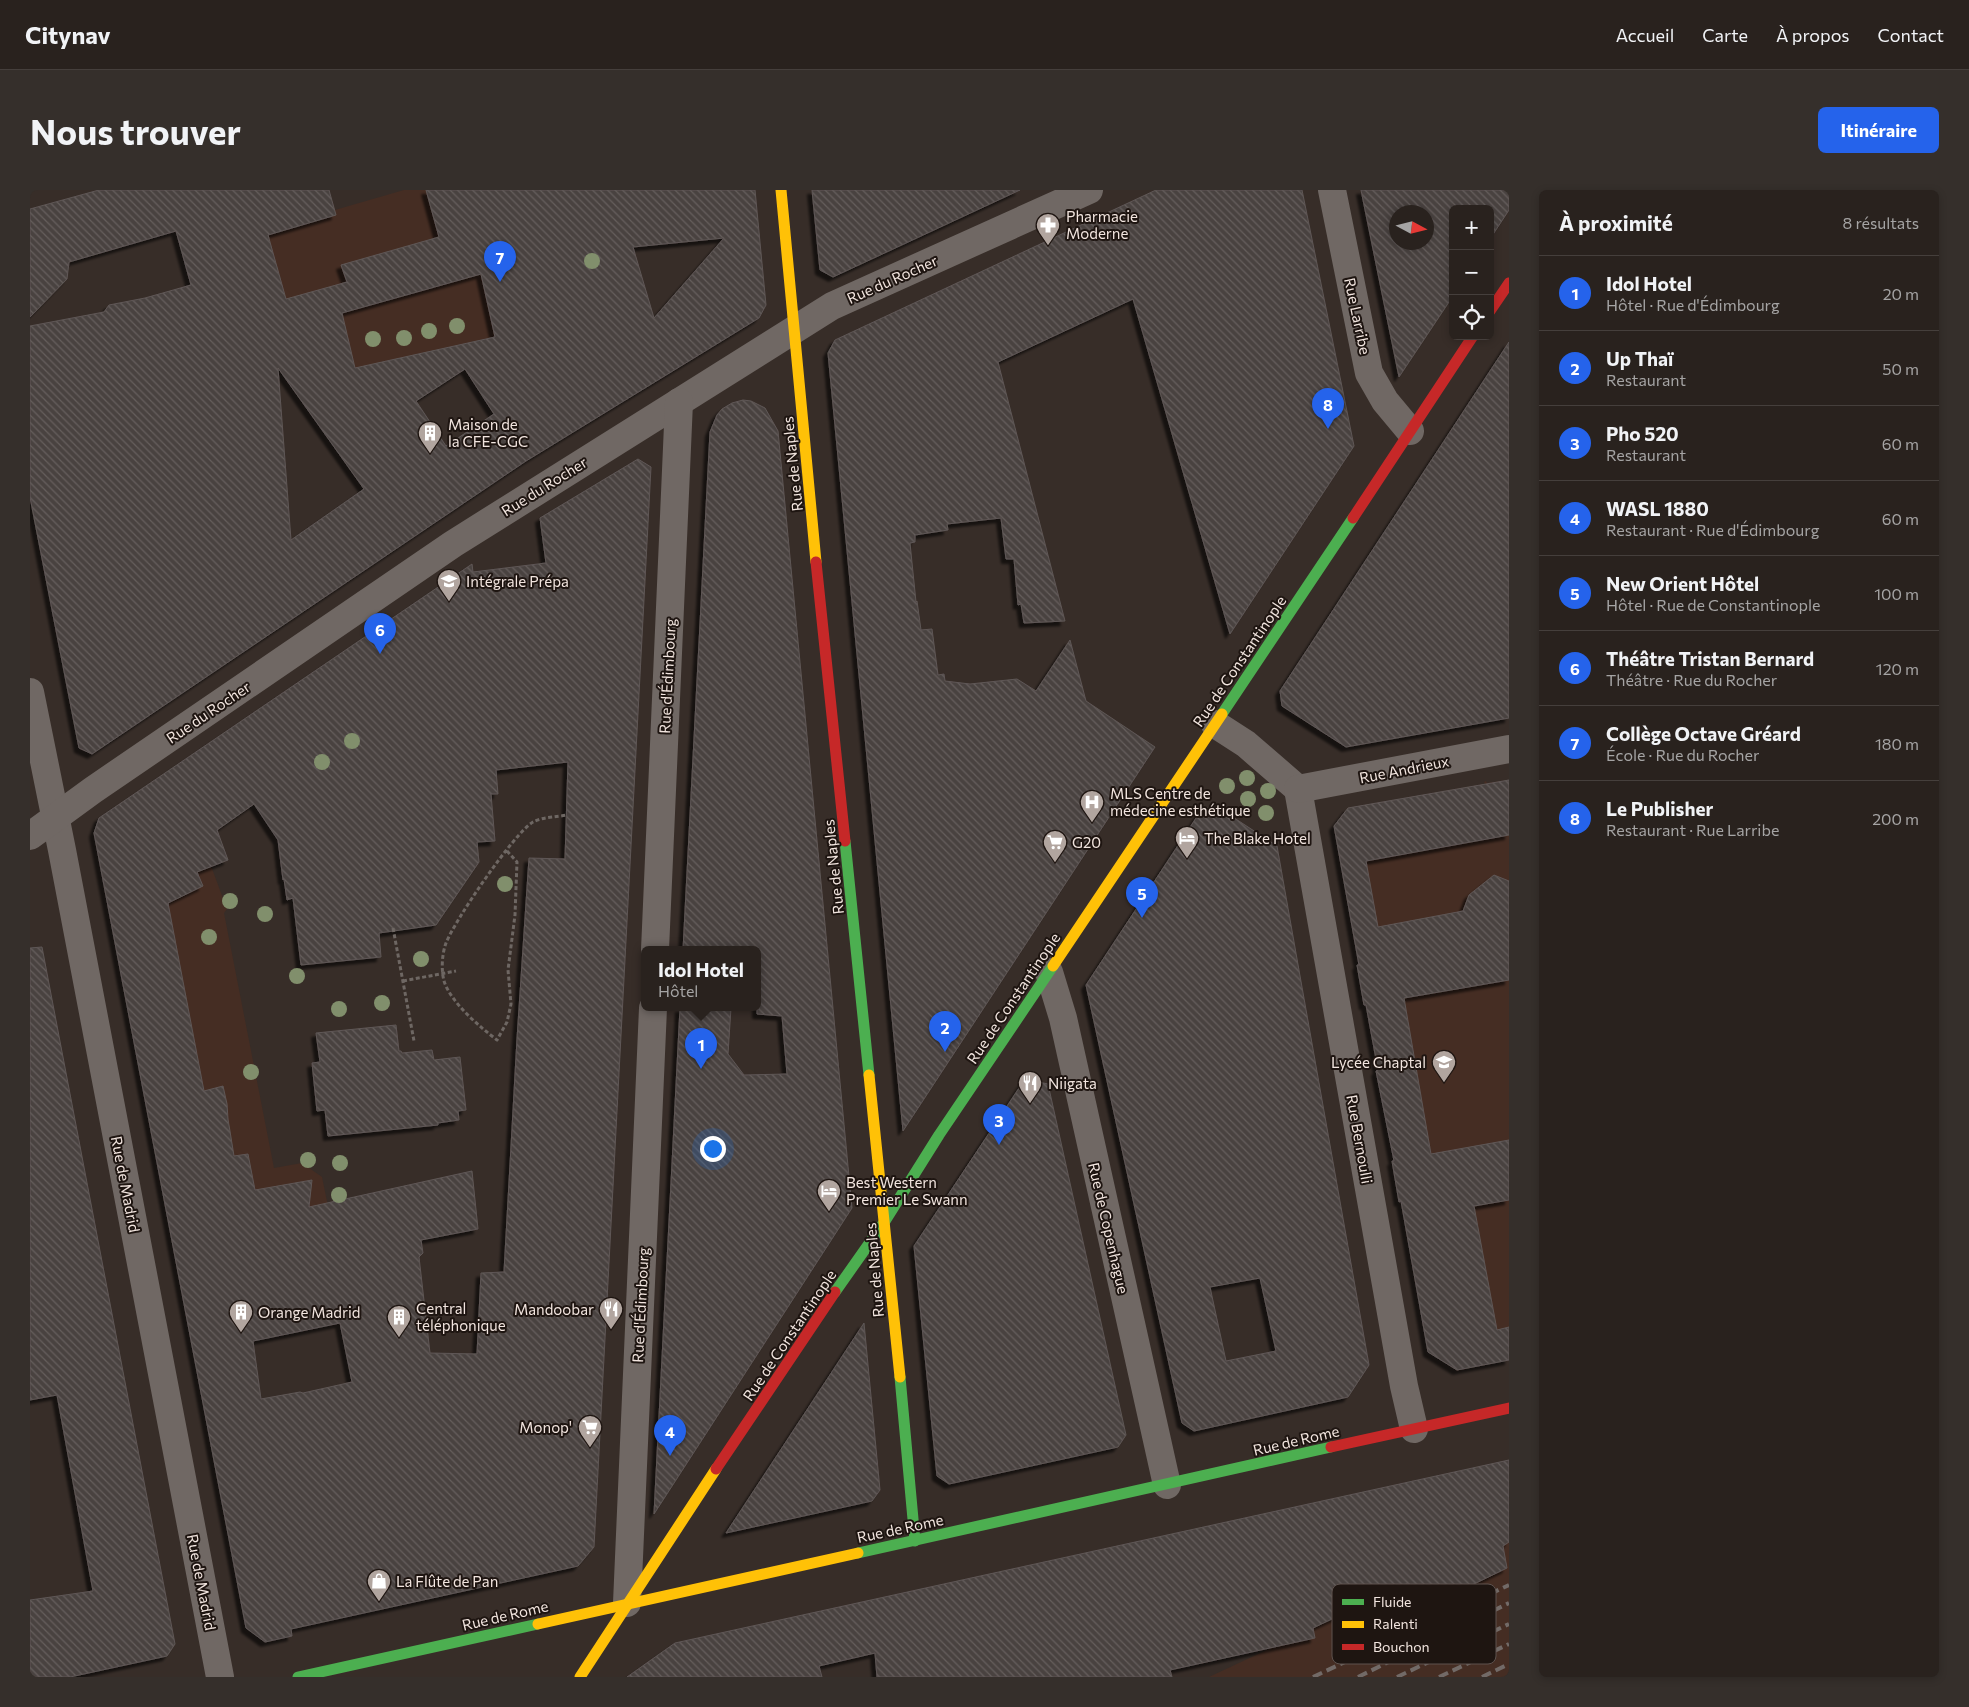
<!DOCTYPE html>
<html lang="fr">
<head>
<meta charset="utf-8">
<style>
  :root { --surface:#29221e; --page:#352f2b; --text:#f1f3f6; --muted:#a5a4a4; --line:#453f3c; --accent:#2563eb }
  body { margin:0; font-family:Commissioner,sans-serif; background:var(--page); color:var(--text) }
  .controls { position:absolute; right:15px; top:15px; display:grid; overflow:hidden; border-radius:8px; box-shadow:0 2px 8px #0003 }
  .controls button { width:45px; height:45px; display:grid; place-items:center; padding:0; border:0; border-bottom:1px solid var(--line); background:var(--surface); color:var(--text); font:25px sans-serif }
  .compass { position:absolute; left:1359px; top:15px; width:45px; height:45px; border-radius:50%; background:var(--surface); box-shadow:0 2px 8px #0003; rotate:97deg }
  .you { position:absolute; left:682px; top:958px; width:18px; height:18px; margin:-12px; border:4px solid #fff; border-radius:50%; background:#1a73e8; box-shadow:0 0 0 8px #1a73e833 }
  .badge { display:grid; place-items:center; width:32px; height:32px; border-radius:50%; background:var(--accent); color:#fff; font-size:16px; font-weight:700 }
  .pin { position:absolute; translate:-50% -41px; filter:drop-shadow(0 1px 2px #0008) }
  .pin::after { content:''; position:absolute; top:26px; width:18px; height:15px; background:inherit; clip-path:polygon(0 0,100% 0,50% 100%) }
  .popup { position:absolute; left:611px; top:756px; width:120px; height:65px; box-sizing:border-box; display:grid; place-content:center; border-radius:8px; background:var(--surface); filter:drop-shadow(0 1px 4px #0005); font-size:16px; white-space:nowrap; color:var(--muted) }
  .popup b { font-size:19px; color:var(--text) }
  .popup::after { content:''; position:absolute; left:50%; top:100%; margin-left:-10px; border:10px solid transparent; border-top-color:var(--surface) }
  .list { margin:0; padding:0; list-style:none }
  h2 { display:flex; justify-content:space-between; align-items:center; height:65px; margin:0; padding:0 20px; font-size:21px }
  h2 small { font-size:16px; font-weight:400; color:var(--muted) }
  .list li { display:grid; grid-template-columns:32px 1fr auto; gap:15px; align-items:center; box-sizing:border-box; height:75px; padding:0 20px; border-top:1px solid var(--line) }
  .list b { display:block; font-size:19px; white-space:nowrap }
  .list p { margin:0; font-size:16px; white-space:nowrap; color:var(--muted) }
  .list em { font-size:16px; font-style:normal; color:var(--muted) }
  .icon { flex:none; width:28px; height:28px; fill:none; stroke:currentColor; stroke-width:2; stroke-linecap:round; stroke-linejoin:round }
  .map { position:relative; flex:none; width:1479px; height:1487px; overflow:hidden; border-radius:8px }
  header { display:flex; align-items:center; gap:30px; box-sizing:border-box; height:70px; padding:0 25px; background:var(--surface); border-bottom:1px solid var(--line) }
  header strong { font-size:24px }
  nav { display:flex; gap:28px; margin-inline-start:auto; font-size:18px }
  .intro { display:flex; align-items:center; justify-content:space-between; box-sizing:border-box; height:120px; padding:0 30px }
  h1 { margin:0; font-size:35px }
  .button { padding:12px 22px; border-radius:8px; background:var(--accent); color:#fff; font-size:18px; font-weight:700 }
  main { display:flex; gap:30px; padding:0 30px }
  aside { flex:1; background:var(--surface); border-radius:8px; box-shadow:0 2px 8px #0003 }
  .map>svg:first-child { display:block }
  .built { fill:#452d23 }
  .building { fill:url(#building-back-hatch); stroke:#5f5756; fill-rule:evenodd; filter:url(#shadow) }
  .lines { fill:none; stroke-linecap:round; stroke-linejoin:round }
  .path { stroke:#6e6763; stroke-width:3; stroke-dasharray:4 2.5; stroke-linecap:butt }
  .street { stroke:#706864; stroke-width:28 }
  .fast { stroke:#4caf50; stroke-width:11 }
  .slow { stroke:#ffc107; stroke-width:11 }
  .jam { stroke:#c62828; stroke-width:11 }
  .rail { stroke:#726a67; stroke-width:4; stroke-dasharray:10 5; stroke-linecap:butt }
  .tree { fill:#818f6c }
  .labels { text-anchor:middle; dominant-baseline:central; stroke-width:4; stroke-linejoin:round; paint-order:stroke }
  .poi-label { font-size:15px; fill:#f2e5df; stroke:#1e1511; text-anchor:start }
  .street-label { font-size:15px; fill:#f2e5df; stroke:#1e1511 }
  .key { fill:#1e1511; stroke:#5e534f; stroke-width:1 }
  .key-label { font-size:14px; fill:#f2e5df }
</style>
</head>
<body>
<header>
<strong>Citynav</strong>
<nav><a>Accueil</a><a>Carte</a><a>À propos</a><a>Contact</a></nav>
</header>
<div class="intro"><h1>Nous trouver</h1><a class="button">Itinéraire</a></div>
<main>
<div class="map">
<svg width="1479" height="1487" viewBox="0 0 1479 1487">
  <defs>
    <pattern id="building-back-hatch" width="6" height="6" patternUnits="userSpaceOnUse" patternTransform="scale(1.25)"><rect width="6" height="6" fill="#4a4341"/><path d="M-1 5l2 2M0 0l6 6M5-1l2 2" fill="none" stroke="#655e5c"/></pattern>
    <filter id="shadow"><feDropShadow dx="-4.5" dy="4.5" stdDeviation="1" flood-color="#0009"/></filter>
  </defs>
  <rect width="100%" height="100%" fill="#372d28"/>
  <g class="built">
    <path d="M299,0L305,20L374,0H587L619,112L325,178L311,123L231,145L201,39Z"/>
    <path d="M1479,590V1170L1427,1181L1398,1162L1371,1012H1369L1364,971L1346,881L1348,880L1336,815H1334L1327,775L1329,774L1304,636L1318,618L1455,594L1454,592L1456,591L1457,593Z"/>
    <path d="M181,676L197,719L194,723L244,978L272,973L292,987L298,1016L141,1046L77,712Z"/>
    <path d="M1479,1347V1487H1179Z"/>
  </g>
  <g class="building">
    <path d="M69,0H299L306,25L238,45L256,109L317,92L311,75L409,47L396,0H725L736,115L729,128L496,271L62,564L49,558L0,307V136L74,122L79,115L115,108L161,95L146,41L39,72L37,89L0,127V19ZM694,48L624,128L603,57ZM451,84L465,147L325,178L312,123ZM248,178L334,299L261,350ZM435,179L464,224L416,256L386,211Z"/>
    <path d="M782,0H990L803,87L790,80Z"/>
    <path d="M1126,0H1272L1324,256L1200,444L1103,109L968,172L1035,431L994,433L991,414L988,415L984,369H976L971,328L917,334L918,340L885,345V352L880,353L886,412L887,411L891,440L902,439L908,485L914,484L915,491L940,494L987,489L1006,501L1040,450L1056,511L1125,557L873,941L798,163L805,150Z"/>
    <path d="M1331,0H1479V20L1460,49V19H1423V106L1369,187ZM1366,22H1396V52H1366Z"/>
    <path d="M1479,152V528L1316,557L1252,516L1250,501Z"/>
    <path d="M713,210L721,211L735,218L748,241L822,1018L624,1324L650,818H701L698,864L714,885L757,884L752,826L727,824V760H653L680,242L687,225L692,219L702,213Z"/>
    <path d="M608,269L621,277L564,1357L548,1376L261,1439L262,1446L235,1452L216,1438L64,643L69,628L442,374L443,382L516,373L510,328ZM538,572L535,669L499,668L487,849L474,1082L451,1083L447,1164L400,1163L389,1067L393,1063L391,1050L448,1039L442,981L279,1017L282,990L225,1000L218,964L204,966L198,929L197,914L193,896L174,901L138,713L173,696L167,682L198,670L187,640L224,614L248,650L253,690L254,689L257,710L263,708L271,775L351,767L349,743L406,735L449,672L447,652L465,651L461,604H468L466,580ZM310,1133L322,1192L273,1203L270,1202L231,1209L223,1151Z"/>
    <path d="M1479,590V645L1336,671L1348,737L1433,721L1439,705L1464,685L1479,691V790L1374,808L1401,964L1479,950V1010L1444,1016L1467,1140L1479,1137V1170L1427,1180L1398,1162L1371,1011L1369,1012L1362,971H1364L1346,881L1348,880L1336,815H1334L1327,775H1329L1304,636L1318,618Z"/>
    <path d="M1186,616L1247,656L1339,1175L1318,1207L1164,1241L1152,1233L1056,795L1172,619ZM1230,1088L1246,1161L1196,1171L1180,1097Z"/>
    <path d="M12,757L145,1454L137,1466L40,1487H0V1410L63,1401L27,1205L0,1210V758Z"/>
    <path d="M366,835L369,861H371L372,863L402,860L404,870L430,867L436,920L428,921L429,930L408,933V935L298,946L295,920L287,921L282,873L290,872L286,843Z"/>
    <path d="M995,889L1018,894L1096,1245L1088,1257L919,1294L907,1286L884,1056Z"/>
    <path d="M834,1133L850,1300L842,1311L696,1343Z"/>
    <path d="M1479,1270V1352L1473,1356L1477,1378L1384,1423L1378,1393L1283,1438L1285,1448L1140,1480L1142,1487H847L845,1463L789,1476L792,1487H597L645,1453Z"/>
  </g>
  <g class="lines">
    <g class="path">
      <path d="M477,661L487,672L485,725L478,780L481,814L477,832L467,850C450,837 421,813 414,791C411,779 412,764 416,753C425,730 484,643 503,632C512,627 527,627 537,625"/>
      <path d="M363,738L384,851"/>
      <path d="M373,791L426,781"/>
    </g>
    <g class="street">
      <path d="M1302,0L1339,183L1355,211L1380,241"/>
      <path d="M0,502L32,660L190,1487"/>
      <path d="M1185,534L1216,554L1268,599"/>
      <path d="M1268,599L1374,1196L1384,1239"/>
      <path d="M1268,599L1479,559"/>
      <path d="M0,646L63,600L423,354L802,116L1059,0"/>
      <path d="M625,760L649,212"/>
      <path d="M1019,782L1033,828L1137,1295"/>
      <path d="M597,1413L623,818"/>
    </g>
    <g class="fast">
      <path d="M1192,524L1323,328"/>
      <path d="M815,651L839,885"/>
      <path d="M805,1102L855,1031L909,945L1023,776"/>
      <path d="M870,1187L885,1351"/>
      <path d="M828,1363L1301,1257"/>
      <path d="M268,1487L508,1434"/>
    </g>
    <g class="slow">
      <path d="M751,0L786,372"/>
      <path d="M1023,776L1192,524"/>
      <path d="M839,885L870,1187"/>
      <path d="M508,1434L828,1363"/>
      <path d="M550,1487L686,1279"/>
    </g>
    <g class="jam">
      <path d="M1460,121L1479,93"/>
      <path d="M1323,328L1443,146"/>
      <path d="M786,372L815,651"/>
      <path d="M1301,1257L1479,1218"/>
      <path d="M686,1279L805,1102"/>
    </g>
    <g class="rail">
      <path d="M1283,1487L1479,1395"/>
      <path d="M1328,1487L1479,1413"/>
      <path d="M1367,1487L1479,1434"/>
      <path d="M1409,1487L1479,1454"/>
      <path d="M1452,1487L1479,1474"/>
    </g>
  </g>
  <g class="tree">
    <circle cx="562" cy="71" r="8"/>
    <circle cx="427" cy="136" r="8"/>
    <circle cx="399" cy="141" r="8"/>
    <circle cx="374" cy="148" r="8"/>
    <circle cx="343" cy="149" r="8"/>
    <circle cx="322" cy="551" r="8"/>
    <circle cx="292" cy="572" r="8"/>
    <circle cx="1217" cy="588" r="8"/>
    <circle cx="1197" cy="596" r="8"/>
    <circle cx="1238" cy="601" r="8"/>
    <circle cx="1218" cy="609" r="8"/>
    <circle cx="1236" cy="623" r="8"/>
    <circle cx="475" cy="694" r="8"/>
    <circle cx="200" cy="711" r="8"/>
    <circle cx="235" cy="724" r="8"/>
    <circle cx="179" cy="747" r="8"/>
    <circle cx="391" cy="769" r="8"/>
    <circle cx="267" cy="786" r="8"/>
    <circle cx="352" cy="813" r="8"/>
    <circle cx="309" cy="819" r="8"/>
    <circle cx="221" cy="882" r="8"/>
    <circle cx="278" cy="970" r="8"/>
    <circle cx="310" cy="973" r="8"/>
    <circle cx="309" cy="1005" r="8"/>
  </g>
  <defs>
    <g id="pharmacy-pin" transform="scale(1.25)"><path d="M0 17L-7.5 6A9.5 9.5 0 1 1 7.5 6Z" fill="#b1a59f" stroke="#1e1511"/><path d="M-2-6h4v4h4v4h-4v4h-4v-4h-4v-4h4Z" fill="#fff"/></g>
    <g id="building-pin" transform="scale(1.25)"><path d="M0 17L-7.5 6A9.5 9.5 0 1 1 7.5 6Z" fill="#b1a59f" stroke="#1e1511"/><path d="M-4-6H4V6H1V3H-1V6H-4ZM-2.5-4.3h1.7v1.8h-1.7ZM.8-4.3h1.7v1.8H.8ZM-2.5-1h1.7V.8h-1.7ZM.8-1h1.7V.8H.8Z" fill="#fff"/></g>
    <g id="university-pin" transform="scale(1.25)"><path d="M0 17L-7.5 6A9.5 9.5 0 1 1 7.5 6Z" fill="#b1a59f" stroke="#1e1511"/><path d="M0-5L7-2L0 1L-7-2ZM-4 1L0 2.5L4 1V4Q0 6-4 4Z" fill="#fff"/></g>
    <g id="hospital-pin" transform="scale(1.25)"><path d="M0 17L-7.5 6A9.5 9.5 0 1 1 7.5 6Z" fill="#b1a59f" stroke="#1e1511"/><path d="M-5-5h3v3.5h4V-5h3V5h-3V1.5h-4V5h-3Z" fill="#fff"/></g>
    <g id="hotel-pin" transform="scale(1.25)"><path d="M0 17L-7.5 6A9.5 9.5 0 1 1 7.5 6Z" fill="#b1a59f" stroke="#1e1511"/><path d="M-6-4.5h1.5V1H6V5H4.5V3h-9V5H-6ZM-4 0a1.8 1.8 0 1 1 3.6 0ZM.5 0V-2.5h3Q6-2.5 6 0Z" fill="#fff"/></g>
    <g id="supermarket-pin" transform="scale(1.25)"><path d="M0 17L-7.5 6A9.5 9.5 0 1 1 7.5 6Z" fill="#b1a59f" stroke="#1e1511"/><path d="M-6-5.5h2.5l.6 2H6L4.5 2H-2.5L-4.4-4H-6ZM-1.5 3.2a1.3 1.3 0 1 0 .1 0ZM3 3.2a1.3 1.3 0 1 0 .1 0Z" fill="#fff"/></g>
    <g id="school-pin" transform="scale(1.25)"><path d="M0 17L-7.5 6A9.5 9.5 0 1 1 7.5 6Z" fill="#b1a59f" stroke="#1e1511"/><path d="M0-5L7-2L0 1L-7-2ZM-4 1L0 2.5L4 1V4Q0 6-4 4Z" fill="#fff"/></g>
    <g id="restaurant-pin" transform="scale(1.25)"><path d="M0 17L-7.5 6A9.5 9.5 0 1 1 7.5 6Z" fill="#b1a59f" stroke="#1e1511"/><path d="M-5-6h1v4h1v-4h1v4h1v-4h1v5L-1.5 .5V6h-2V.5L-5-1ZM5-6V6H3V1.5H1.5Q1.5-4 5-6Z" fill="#fff"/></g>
    <g id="shop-pin" transform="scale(1.25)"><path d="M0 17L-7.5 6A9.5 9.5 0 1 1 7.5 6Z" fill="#b1a59f" stroke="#1e1511"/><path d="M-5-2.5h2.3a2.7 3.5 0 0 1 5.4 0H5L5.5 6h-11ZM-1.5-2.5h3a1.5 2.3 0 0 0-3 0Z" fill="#fff"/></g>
  </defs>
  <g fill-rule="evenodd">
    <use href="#pharmacy-pin" x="1018" y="35"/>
    <use href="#building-pin" x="400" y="243"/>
    <use href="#university-pin" x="419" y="391"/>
    <use href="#hospital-pin" x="1062" y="612"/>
    <use href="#hotel-pin" x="1157" y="648"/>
    <use href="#supermarket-pin" x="1025" y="652"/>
    <use href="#school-pin" x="1414" y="872"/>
    <use href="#restaurant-pin" x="1000" y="893"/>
    <use href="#hotel-pin" x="799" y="1001"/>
    <use href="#restaurant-pin" x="581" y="1119"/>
    <use href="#building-pin" x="211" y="1122"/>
    <use href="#building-pin" x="369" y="1127"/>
    <use href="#supermarket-pin" x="560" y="1237"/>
    <use href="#shop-pin" x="349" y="1391"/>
  </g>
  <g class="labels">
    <g class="poi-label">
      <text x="1036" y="26">Pharmacie<tspan x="1036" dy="17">Moderne</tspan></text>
      <text x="418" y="234">Maison de<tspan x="418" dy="17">la CFE-CGC</tspan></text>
      <text x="436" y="391">Intégrale Prépa</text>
      <text x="1080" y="603">MLS Centre de<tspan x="1080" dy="17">médecine esthétique</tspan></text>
      <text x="1174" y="648">The Blake Hotel</text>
      <text x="1042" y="652">G20</text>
      <text x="1396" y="872" text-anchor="end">Lycée Chaptal</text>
      <text x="1018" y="893">Niigata</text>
      <text x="816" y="992">Best Western<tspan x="816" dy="17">Premier Le Swann</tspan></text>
      <text x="386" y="1118">Central<tspan x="386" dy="17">téléphonique</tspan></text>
      <text x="564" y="1119" text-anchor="end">Mandoobar</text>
      <text x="228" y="1122">Orange Madrid</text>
      <text x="542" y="1237" text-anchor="end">Monop'</text>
      <text x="366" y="1391">La Flûte de Pan</text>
    </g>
    <g class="street-label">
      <text transform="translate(862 89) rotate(-24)">Rue du Rocher</text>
      <text transform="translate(1328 126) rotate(78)">Rue Larribe</text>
      <text transform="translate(762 274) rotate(-96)">Rue de Naples</text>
      <text transform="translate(514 296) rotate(-32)">Rue du Rocher</text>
      <text transform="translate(1209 471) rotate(-56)">Rue de Constantinople</text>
      <text transform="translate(637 486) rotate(-87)">Rue d'Édimbourg</text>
      <text transform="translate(178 522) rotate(-34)">Rue du Rocher</text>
      <text transform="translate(1374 579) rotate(-11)">Rue Andrieux</text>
      <text transform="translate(803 677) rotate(-96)">Rue de Naples</text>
      <text transform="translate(983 808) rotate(-56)">Rue de Constantinople</text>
      <text transform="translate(1330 949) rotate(80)">Rue Bernoulli</text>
      <text transform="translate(96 994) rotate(79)">Rue de Madrid</text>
      <text transform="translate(1079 1038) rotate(77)">Rue de Copenhague</text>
      <text transform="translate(844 1080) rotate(-95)">Rue de Naples</text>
      <text transform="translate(610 1115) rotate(-87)">Rue d'Édimbourg</text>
      <text transform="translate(759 1145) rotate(-56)">Rue de Constantinople</text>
      <text transform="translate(1266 1250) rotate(-13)">Rue de Rome</text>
      <text transform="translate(870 1338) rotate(-12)">Rue de Rome</text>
      <text transform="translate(172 1392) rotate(79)">Rue de Madrid</text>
      <text transform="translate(475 1425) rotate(-13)">Rue de Rome</text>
    </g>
  </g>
  <rect x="1302" y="1394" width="164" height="80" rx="8" class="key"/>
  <rect x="1312" y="1409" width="22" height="6" fill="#4caf50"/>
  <rect x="1312" y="1431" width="22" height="7" fill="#ffc107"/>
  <rect x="1312" y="1454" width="22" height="6" fill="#c62828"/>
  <g class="key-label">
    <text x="1343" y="1417">Fluide</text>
    <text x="1343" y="1439">Ralenti</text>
    <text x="1343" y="1462">Bouchon</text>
  </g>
</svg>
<div class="controls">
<button>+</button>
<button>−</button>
<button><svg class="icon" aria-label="locate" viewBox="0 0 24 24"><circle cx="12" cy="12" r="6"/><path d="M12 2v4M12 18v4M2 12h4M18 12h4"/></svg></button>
</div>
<svg class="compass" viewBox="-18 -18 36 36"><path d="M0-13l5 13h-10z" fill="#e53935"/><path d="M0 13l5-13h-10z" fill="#a5a4a4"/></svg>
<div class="you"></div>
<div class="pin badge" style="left:671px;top:879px">1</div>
<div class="popup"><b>Idol Hotel</b>Hôtel</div>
<div class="pin badge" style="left:915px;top:862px">2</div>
<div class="pin badge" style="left:969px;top:955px">3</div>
<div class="pin badge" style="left:640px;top:1266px">4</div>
<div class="pin badge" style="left:1112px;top:728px">5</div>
<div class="pin badge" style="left:350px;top:464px">6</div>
<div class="pin badge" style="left:470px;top:92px">7</div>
<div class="pin badge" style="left:1298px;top:239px">8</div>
</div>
<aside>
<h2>À proximité<small>8 résultats</small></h2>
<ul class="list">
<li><span class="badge">1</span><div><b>Idol Hotel</b><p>Hôtel · Rue d'Édimbourg</p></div><em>20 m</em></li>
<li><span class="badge">2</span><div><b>Up Thaï</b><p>Restaurant</p></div><em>50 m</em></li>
<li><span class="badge">3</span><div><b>Pho 520</b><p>Restaurant</p></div><em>60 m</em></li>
<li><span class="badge">4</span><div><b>WASL 1880</b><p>Restaurant · Rue d'Édimbourg</p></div><em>60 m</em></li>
<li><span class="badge">5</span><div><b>New Orient Hôtel</b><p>Hôtel · Rue de Constantinople</p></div><em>100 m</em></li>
<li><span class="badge">6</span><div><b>Théâtre Tristan Bernard</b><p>Théâtre · Rue du Rocher</p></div><em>120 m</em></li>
<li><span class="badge">7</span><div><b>Collège Octave Gréard</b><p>École · Rue du Rocher</p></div><em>180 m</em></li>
<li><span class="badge">8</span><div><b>Le Publisher</b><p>Restaurant · Rue Larribe</p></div><em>200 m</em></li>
</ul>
</aside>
</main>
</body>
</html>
